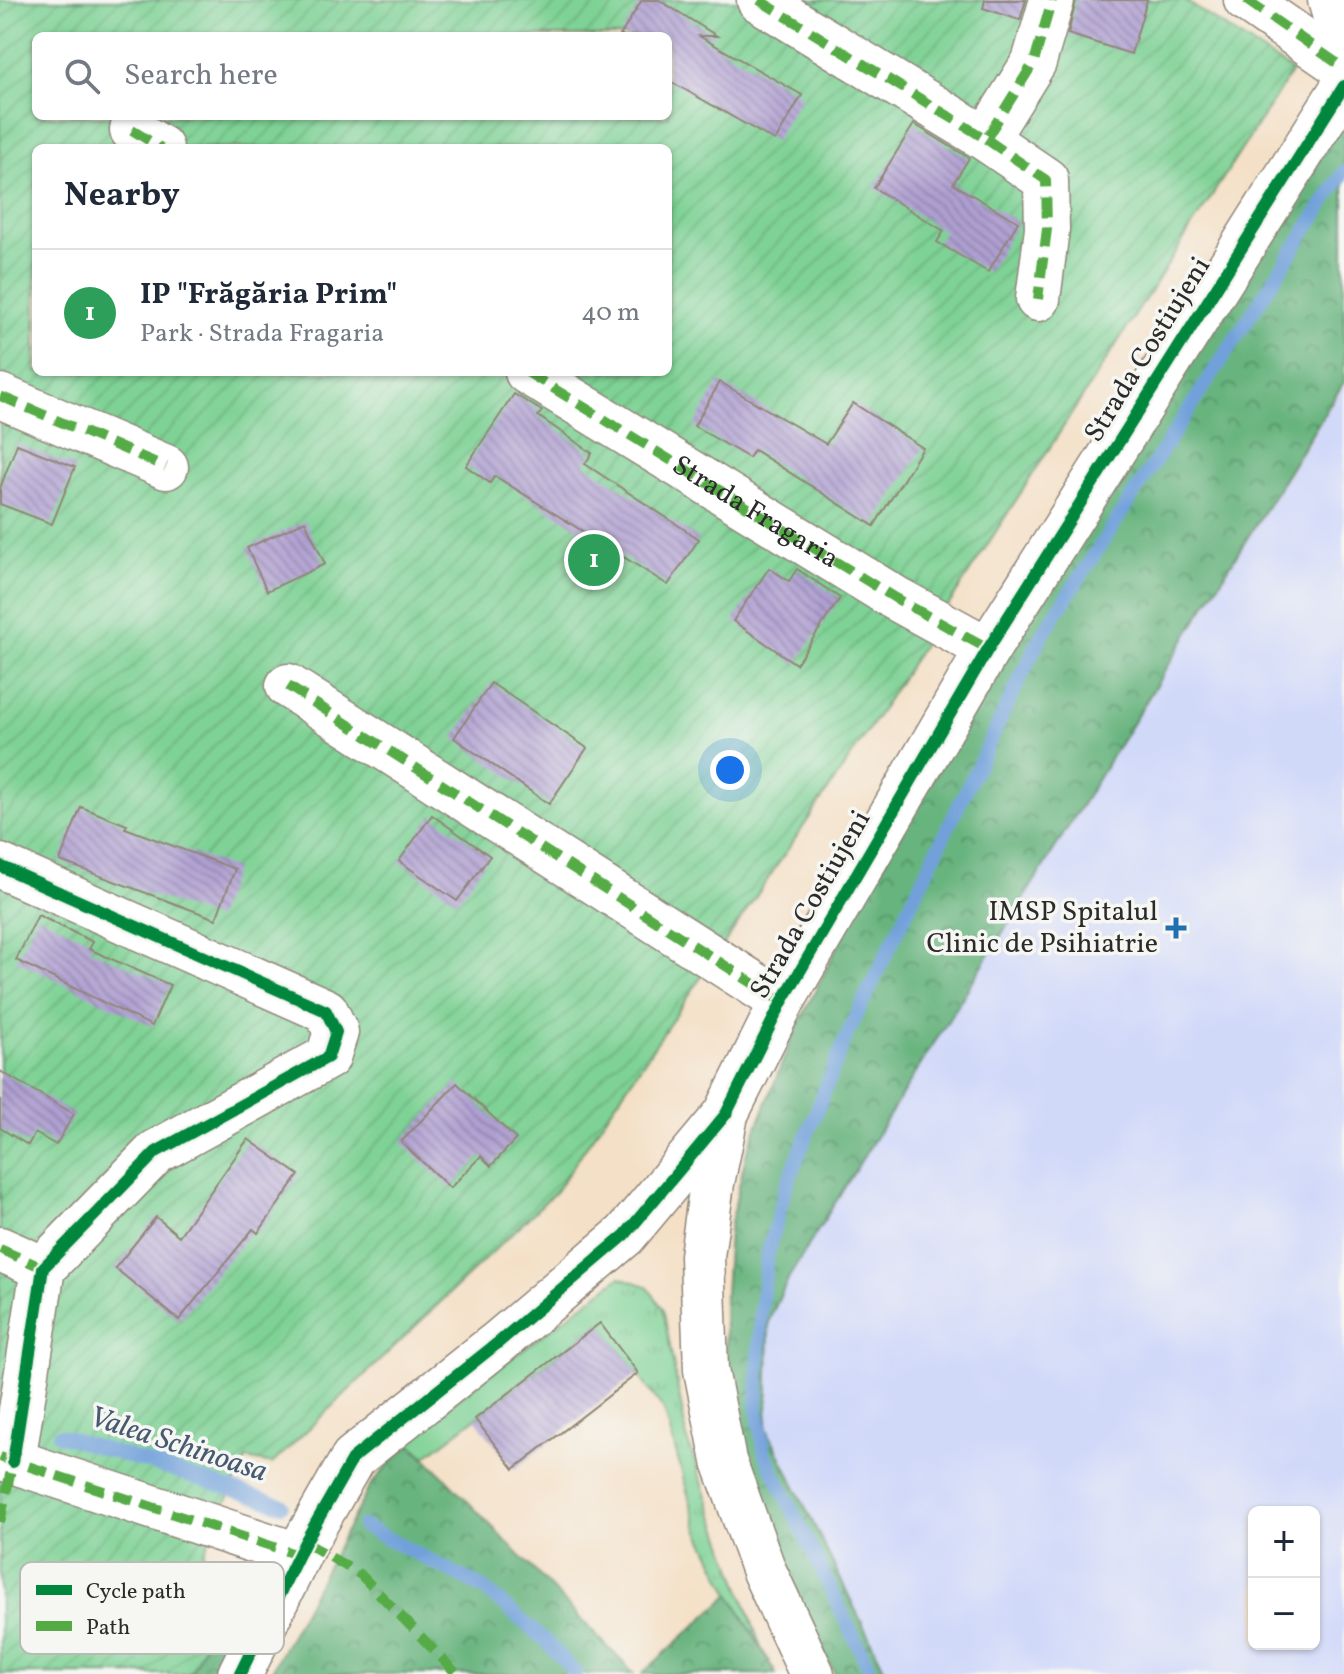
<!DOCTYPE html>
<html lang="en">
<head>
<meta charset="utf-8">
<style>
  :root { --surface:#fff; --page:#f6f6f7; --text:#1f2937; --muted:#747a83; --line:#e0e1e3; --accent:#b45309 }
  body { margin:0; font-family:Vollkorn,serif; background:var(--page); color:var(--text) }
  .controls { position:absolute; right:24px; bottom:24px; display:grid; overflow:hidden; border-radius:12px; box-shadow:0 2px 6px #0004 }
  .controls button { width:72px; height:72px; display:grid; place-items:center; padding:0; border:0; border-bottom:2px solid var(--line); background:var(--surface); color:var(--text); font:40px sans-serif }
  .you { position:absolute; left:730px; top:770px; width:28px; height:28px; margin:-20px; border:6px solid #fff; border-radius:50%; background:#1a73e8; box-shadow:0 0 0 12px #1a73e833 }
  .badge { display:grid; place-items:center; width:52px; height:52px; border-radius:50%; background:var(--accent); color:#fff; font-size:26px; font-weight:700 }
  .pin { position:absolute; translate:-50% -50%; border:4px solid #fff; box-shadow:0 2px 8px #0006 }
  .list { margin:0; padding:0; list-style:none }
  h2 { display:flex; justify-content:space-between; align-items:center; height:104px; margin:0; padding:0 32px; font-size:34px }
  h2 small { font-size:26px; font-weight:400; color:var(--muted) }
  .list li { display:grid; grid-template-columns:52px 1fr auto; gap:24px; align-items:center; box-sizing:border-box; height:128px; padding:0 32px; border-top:2px solid var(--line) }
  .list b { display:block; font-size:30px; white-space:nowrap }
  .list p { margin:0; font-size:26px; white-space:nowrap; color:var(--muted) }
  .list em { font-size:26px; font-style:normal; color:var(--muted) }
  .icon { flex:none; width:44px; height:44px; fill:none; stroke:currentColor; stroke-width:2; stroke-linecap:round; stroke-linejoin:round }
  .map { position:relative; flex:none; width:1344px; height:1674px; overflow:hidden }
  .search { position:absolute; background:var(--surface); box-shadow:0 2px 6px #0004; left:32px; top:32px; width:640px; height:88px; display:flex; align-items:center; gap:20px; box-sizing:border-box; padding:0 28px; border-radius:12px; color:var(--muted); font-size:30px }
  .panel { position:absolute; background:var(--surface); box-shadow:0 2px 6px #0004; left:32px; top:144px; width:640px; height:232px; border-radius:12px }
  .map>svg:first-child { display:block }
  .built { fill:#d1d9f9; fill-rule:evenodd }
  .grass { fill:url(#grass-tufts); stroke:#557e60; stroke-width:2 }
  .forest { fill:url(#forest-crowns); stroke:#497054; stroke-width:2 }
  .garden { fill:url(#garden-furrows); stroke:#557e60; stroke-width:2; fill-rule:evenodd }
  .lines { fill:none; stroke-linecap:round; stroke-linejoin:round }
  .stream { stroke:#71a0da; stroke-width:14 }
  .building { fill:url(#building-back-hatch) }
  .minor-casing { stroke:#908678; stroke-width:47 }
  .minor { stroke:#fff; stroke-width:44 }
  .quiet { stroke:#54ab44; stroke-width:10; stroke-dasharray:20 10; stroke-linecap:butt }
  .cycleway-casing { stroke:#f6f6f2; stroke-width:17 }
  .cycleway { stroke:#00873e; stroke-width:12 }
  .poi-dot { fill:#1f6fb2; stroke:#f6f6f2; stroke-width:3 }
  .labels { text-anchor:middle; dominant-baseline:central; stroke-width:7; stroke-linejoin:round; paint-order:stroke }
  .street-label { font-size:28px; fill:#2b2b2b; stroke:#f6f6f2 }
  .poi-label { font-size:28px; fill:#2b2b2b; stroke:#f6f6f2; text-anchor:end }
  .water-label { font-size:30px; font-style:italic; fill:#475a71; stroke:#f6f6f2 }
  .key { fill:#f6f6f2; stroke:#b9b9b6; stroke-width:2 }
  .key-label { font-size:22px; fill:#2b2b2b }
</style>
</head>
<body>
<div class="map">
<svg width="1344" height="1674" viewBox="0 0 1344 1674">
  <defs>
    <pattern id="grass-tufts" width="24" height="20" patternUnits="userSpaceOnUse" patternTransform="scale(2)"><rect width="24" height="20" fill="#7fd295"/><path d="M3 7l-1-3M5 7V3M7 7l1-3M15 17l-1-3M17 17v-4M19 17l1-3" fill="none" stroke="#6eb481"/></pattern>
    <pattern id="forest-crowns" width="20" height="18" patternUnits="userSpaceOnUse" patternTransform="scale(2)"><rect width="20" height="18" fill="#67b47e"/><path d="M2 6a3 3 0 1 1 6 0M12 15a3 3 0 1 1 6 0" fill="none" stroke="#559367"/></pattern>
    <pattern id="garden-furrows" width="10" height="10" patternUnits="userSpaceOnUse" patternTransform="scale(2)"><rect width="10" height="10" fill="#7fd295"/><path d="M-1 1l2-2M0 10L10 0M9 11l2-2" fill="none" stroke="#6eb481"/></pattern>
    <pattern id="building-back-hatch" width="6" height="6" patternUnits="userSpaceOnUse" patternTransform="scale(2)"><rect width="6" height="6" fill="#af9fd1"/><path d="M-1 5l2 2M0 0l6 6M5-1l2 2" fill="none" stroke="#8f82aa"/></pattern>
  </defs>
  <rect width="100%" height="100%" fill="#f6f6f2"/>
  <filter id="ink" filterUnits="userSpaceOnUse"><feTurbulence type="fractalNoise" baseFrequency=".0125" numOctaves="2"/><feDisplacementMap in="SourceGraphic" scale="16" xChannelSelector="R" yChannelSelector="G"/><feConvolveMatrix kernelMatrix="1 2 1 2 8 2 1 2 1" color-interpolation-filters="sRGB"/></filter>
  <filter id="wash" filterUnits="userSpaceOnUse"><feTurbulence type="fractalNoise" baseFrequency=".006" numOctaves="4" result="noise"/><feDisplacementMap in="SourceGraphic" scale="32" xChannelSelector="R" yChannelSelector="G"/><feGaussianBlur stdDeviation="1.8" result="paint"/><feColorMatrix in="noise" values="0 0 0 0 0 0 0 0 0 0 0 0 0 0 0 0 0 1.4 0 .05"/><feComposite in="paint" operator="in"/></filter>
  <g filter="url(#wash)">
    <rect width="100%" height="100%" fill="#f4e0c6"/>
    <path class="built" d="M1344,385V1674H887L767,1429L769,1320L789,1277ZM1254,1512H1314V1644H1254Z"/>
    <path class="grass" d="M620,1277L647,1286L663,1309L688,1443L762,1650L730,1594L698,1529L664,1410L600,1323L425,1457L408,1442L465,1393Z"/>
    <g class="forest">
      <path d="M1344,120V382L789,1277L769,1320L767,1429L887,1674H835L785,1579L739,1442L728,1388L724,1310L729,1231L746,1155L794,1033L851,920L997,668Z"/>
      <path d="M408,1442L425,1457L634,1674H270L370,1486Z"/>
      <path d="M203,1554L247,1580L251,1610L219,1674H190L220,1612Z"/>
      <path d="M730,1594L776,1674H642Z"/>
    </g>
    <path class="garden" d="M0,0H1184L1292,71L856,749L556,1191L272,1464L246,1459L201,1558L220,1612L190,1674H0ZM36,36H668V116H36ZM36,148H668V372H36Z"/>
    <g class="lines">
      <g class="stream">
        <path d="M59,1435L282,1505"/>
        <path d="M363,1526L483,1588L545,1640L576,1674"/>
        <path d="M872,1674L765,1454L757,1409L761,1309L767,1256L786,1187L847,1035L1040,638L1344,172"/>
      </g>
    </g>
    <g id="blocks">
      <g class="building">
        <path d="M642,0H659L717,36H699L802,95L775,141L668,80V36H620Z"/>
        <path d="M985,0H1026L1020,20L983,8Z"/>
        <path d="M1076,0H1147L1131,54L1068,34Z"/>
        <path d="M914,124L969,158L953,184L1018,222L988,272L937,242L944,231L874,188Z"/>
        <path d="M720,382L826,444L853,403L923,448L874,526L754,450L749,458L694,426Z"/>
        <path d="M514,394L542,411L538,416L592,453L585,464L699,539L668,585L495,476L490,483L466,466Z"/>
        <path d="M17,444L75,467L52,524L0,504V488Z"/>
        <path d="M305,521L325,564L267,591L247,548Z"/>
        <path d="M769,568L789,581L797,569L840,598L796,664L733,621Z"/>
        <path d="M491,683L587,748L549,804L454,738Z"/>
        <path d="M81,807L127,825L125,828L235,869L216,919L60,861Z"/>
        <path d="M432,815L490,856L457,901L399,861Z"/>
        <path d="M38,915L93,942L89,949L170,985L152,1026L16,960Z"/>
        <path d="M0,1071L74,1114L56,1145L35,1133L28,1145L0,1128Z"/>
        <path d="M457,1083L516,1139L491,1166L481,1156L450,1188L401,1142Z"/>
        <path d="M248,1139L299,1175L258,1233L253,1229L179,1320L115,1268L156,1217L179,1236Z"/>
        <path d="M600,1323L638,1373L514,1469L475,1419Z"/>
      </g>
    </g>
  </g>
  <g filter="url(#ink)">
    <use href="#blocks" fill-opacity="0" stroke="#908678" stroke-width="2"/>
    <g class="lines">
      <g class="minor-casing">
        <g id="minor">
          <path d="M759,0L986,139L1034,62L1052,0"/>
          <path d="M1246,0L1344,68"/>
          <path d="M1330,0L1344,47"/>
          <path d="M132,130L161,148"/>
          <path d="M986,139L1046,180L1047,229L1038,299"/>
          <path d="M527,372L895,598L988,649"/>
          <path d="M0,396L166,467"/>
          <path d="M288,686L782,1002"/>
          <path d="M0,866L326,1011L336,1032L328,1057L156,1152L43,1268L13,1462"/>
          <path d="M725,1120L712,1183L702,1256L706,1370L724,1461L764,1571L812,1674"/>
          <path d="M0,1249L43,1268"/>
          <path d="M0,1457L298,1555"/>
          <path d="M240,1674L305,1542L353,1458L499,1342L625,1235L726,1114L782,1002L988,649L1344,86"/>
        </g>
      </g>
      <use href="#minor" class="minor"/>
      <g class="quiet">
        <path d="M759,0L986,139L1034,62L1052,0"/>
        <path d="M1246,0L1344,68"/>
        <path d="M132,130L161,148"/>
        <path d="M986,139L1046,180L1047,229L1038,299"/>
        <path id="s1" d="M527,372L895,598L988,649"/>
        <path d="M0,396L166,467"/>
        <path d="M288,686L782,1002"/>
        <path d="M0,1249L43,1268"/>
        <path d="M0,1457L298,1555"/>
        <path d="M0,1522L14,1456"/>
        <path d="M305,1542L361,1575L457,1674"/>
      </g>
      <g class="cycleway-casing">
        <g id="cycleway">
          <path d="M0,866L326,1011L336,1032L328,1057L156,1152L43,1268L13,1462"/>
          <path d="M240,1674L305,1542L353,1458L499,1342L625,1235L726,1114L782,1002L988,649L1344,86"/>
        </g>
      </g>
      <use href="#cycleway" class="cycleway"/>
    </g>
  </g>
  <path class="poi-dot" d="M1172 916h8v8h8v8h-8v8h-8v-8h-8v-8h8z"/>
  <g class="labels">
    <g class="street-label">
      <text transform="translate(1148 350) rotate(-58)">Strada Costiujeni</text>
      <text stroke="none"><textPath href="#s1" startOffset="268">Strada Fragaria</textPath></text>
      <text transform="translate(811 905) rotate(-60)">Strada Costiujeni</text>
    </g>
    <g class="poi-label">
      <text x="1158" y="912">IMSP Spitalul<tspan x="1158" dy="32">Clinic de Psihiatrie</tspan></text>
    </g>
    <g class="water-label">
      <text transform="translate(178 1445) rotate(18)">Valea Schinoasa</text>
    </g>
  </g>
  <rect x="20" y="1562" width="264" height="92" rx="12" class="key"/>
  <rect x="36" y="1585" width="36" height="10" fill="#00873e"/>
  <rect x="36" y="1621" width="36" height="10" fill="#54ab44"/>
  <g class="key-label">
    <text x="86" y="1598">Cycle path</text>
    <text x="86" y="1634">Path</text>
  </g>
</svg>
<div class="controls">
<button>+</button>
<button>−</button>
</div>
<div class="you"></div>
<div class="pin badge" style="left:594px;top:560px;background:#2e9e5b">1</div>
<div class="search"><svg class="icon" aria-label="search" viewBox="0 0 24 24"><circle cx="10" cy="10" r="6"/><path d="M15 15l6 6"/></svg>Search here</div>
<section class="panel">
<h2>Nearby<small></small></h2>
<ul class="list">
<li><span class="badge" style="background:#2e9e5b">1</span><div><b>IP &quot;Frăgăria Prim&quot;</b><p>Park · Strada Fragaria</p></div><em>40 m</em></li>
</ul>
</section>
</div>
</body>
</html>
